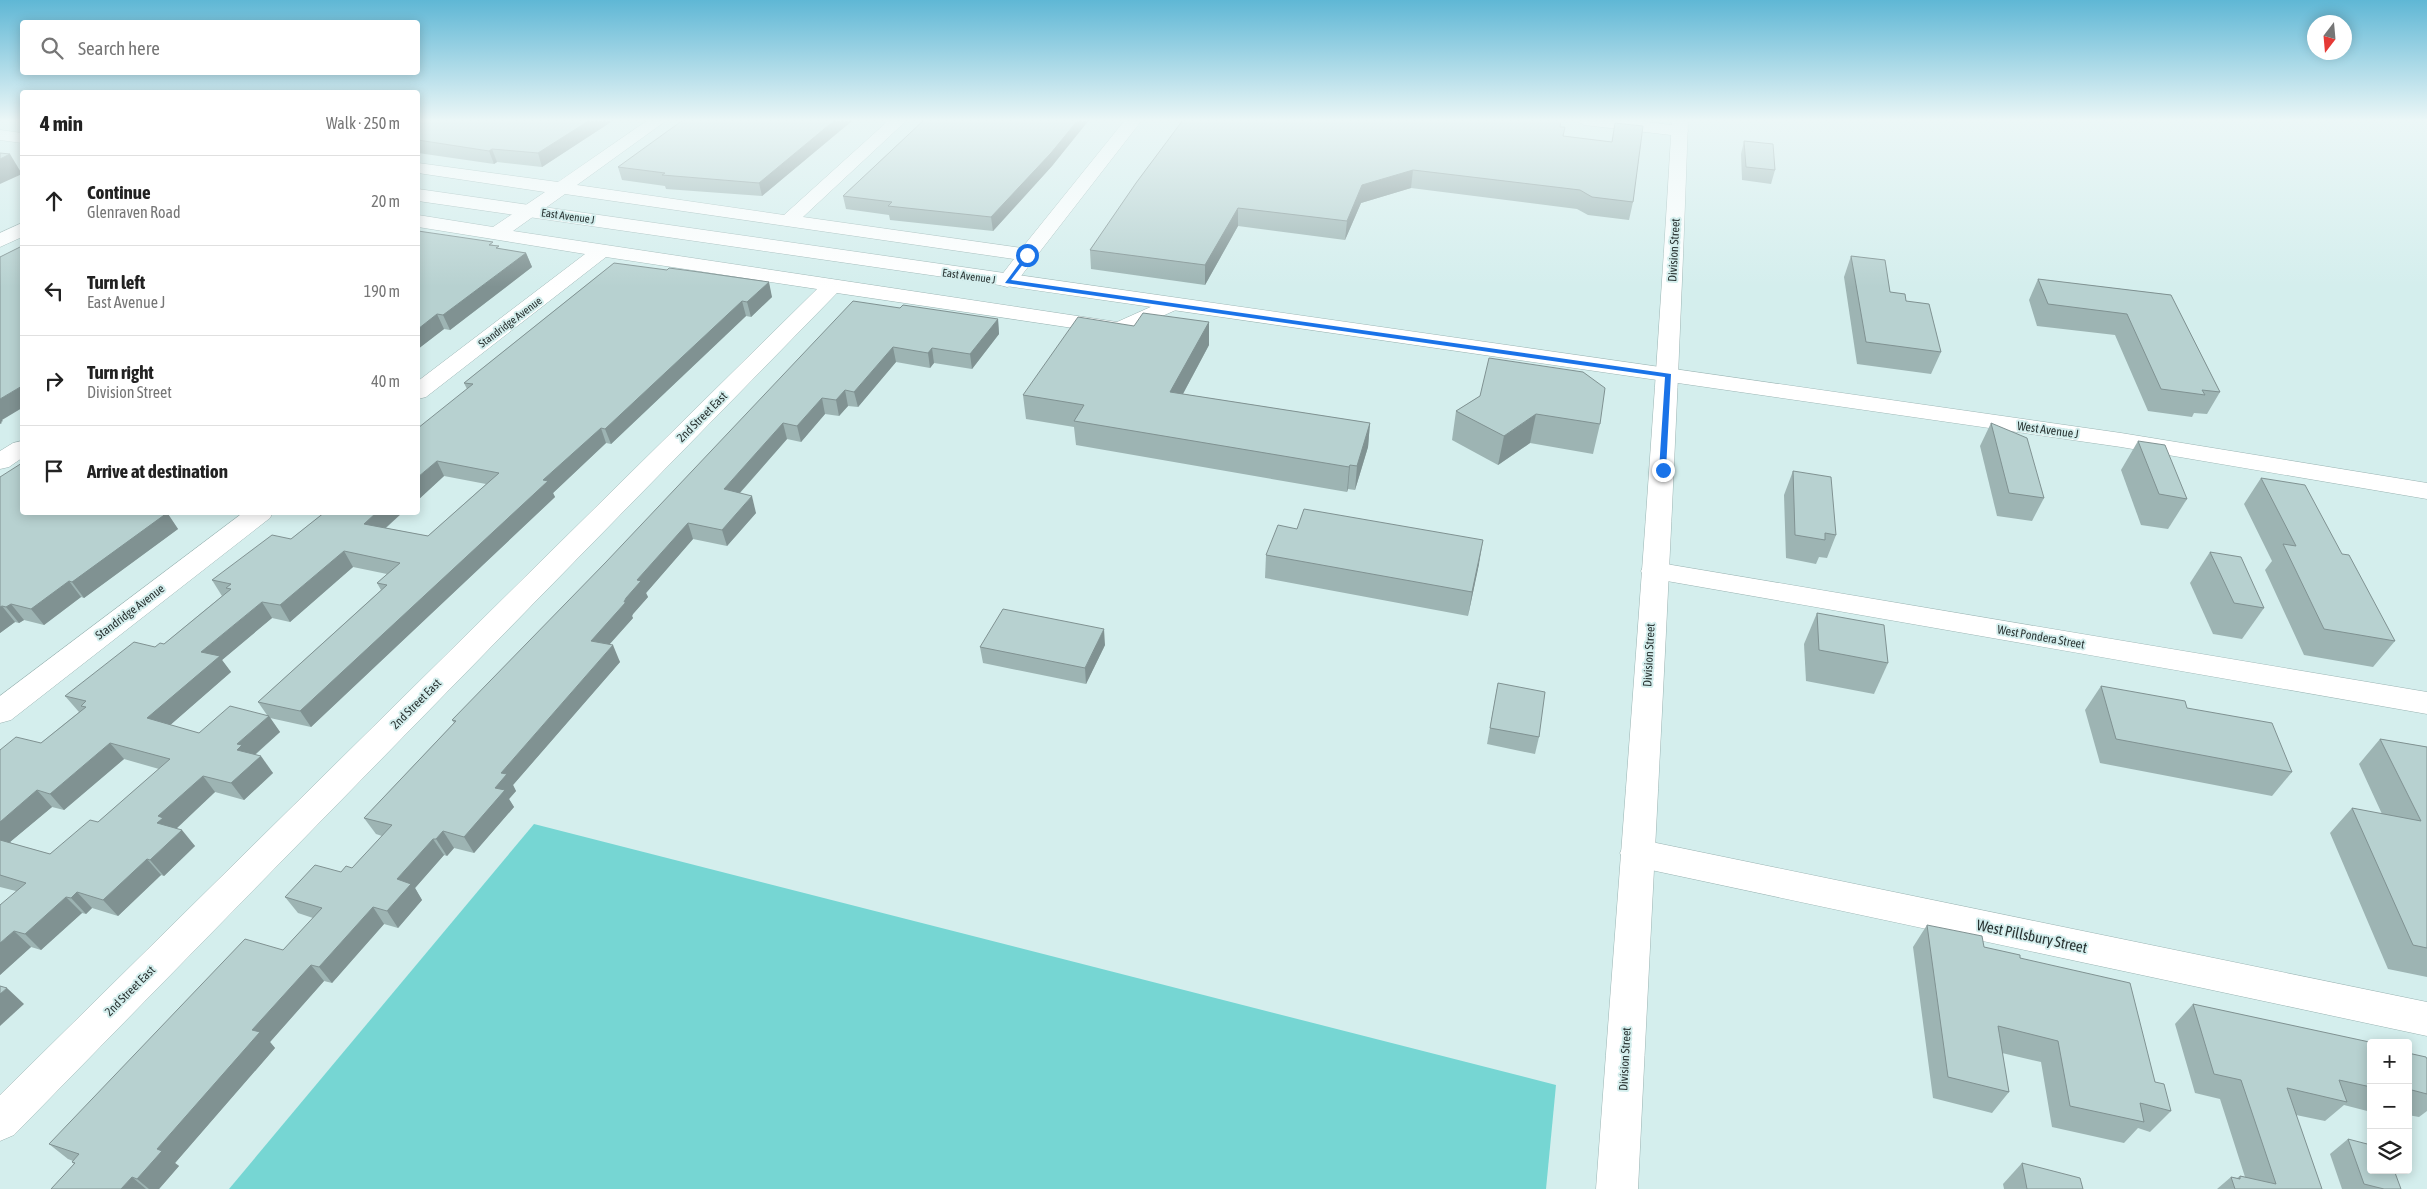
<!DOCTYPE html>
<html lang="en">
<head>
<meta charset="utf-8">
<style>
  :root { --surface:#fff; --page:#f6f6f6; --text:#222; --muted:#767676; --line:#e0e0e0 }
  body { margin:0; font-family:"Asap Condensed",sans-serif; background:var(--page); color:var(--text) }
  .controls { position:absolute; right:15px; bottom:15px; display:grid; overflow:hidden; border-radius:5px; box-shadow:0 2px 12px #0003 }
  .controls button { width:45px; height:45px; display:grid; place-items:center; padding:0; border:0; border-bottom:1px solid var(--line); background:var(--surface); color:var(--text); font:25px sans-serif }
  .compass { position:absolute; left:2307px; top:15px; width:45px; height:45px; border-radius:50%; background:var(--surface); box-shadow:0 2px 12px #0003; rotate:196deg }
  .stop { position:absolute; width:15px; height:15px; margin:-11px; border:4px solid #1a73e8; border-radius:50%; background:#fff }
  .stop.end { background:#1a73e8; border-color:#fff; box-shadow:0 1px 5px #0008 }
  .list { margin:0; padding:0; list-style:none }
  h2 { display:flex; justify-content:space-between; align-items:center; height:65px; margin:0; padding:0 20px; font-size:21px }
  h2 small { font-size:16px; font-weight:400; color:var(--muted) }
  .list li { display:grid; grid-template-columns:32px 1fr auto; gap:15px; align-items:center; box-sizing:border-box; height:90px; padding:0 20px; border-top:1px solid var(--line) }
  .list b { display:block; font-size:19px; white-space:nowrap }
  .list p { margin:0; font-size:16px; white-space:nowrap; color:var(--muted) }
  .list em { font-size:16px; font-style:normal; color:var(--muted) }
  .icon { flex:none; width:28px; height:28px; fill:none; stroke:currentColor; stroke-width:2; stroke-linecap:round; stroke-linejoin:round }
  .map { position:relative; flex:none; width:2427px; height:1189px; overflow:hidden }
  .search { position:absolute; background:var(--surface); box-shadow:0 2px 12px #0003; left:20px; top:20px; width:400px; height:55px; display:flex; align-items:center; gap:12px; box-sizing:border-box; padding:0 18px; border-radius:5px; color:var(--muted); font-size:19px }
  .panel { position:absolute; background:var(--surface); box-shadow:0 2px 12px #0003; left:20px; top:90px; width:400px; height:425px; border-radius:5px }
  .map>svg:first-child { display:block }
  .green { fill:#76d6d3 }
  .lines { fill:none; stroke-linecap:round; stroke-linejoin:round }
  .street-casing { stroke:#9bb4b3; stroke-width:1 }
  .secondary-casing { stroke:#9bb4b3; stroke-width:1 }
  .primary-casing { stroke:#9bb4b3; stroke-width:1 }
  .street { fill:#fff; fill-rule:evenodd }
  .secondary { fill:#fff; fill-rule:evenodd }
  .primary { fill:#fff; fill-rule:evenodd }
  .wall { fill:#9db4b3; fill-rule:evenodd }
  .shaded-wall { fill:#809292 }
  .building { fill:#b7d1d0; stroke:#809292 }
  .route { fill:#1a73e8 }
  .labels { text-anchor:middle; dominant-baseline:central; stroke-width:4; stroke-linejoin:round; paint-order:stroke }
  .far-street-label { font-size:11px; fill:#293332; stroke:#d4eeed }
  .street-label { font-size:12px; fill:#293332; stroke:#d4eeed }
  .near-street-label { font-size:15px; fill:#293332; stroke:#d4eeed }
</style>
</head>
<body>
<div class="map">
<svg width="2427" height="1189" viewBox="0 0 2427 1189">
  <rect width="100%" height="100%" fill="#d4eeed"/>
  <path class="green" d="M534,824L1556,1085L1546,1189H229Z"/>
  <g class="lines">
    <g class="street-casing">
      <g id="street">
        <path d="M648,120H667L577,185L784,215L889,120H907L803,217L1022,248L1125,120H1142L1014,285L1007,287L1000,285L997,281L1014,259L565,194L513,231L1117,322L1164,301L1171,299L1178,301L1181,305L1178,309L1120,335L837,293L14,1135L0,1141V1095L817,289L606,257L426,397L418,399V381L585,254L418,227V215L493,227L545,192L418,173V163L558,182Z"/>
        <path d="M1576,120H1629L1680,126L1686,127L1688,131L1686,135L1680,136L1584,125Z"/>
        <path d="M22,223V237L0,247V233Z"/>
        <path d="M22,441V458L9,467L0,469V451L13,443Z"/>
        <path d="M244,512H273L270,518L11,720L0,723V696Z"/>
        <path d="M1654,562L2427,692V714L1644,577L1641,571L1644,565Z"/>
        <path d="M1637,839L2427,1002V1036L1637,867L1625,863L1620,853L1625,843Z"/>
      </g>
    </g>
    <g class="secondary-casing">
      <path id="secondary" d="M1672,120H1688C1676,477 1655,833 1638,1189H1596C1622,833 1651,477 1672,120Z"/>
    </g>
    <g class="primary-casing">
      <g id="primary">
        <path d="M0,130L22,133V143L0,140Z"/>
        <path d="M418,189L2121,433L2427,483V499L2121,447L418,201Z"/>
      </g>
    </g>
    <use href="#street" class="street"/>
    <use href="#secondary" class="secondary"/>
    <use href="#primary" class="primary"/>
  </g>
  <g class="wall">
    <path d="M418,120H614L542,167L497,162L494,164L418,153Z"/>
    <path d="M853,120L762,196L666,189L665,186L622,180L618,167Z"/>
    <path d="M924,120H1089L1052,166L993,231L890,220L889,215L846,209L843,196Z"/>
    <path d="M1183,120L1560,127L1563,136L1612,142L1615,123L1633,202L1629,220L1588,215L1577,209L1411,188L1361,203L1345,240L1238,226L1205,285L1091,269L1090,250Z"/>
    <path d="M1744,141L1775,170L1771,184L1742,180L1741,154Z"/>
    <path d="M418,231L494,245L500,249L526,253L532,267L450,330L444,329L418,349Z"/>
    <path d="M1851,256L1890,292L1941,352L1931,374L1857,364L1844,277Z"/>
    <path d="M614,263L772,297L751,317L746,316L611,444L606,443L553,493L555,497L311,727L270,718L280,732L255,755L273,773L244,800L215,792L176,828L195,846L164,876L161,875L118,916L92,908L86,914L82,913L41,950L31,947L0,975L16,891L0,887V750L41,743L79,712L65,696L155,647L164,644L222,596L212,580L291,539L325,512H403L386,528L428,536L486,484L444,476L418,500L467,389L464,383ZM353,567L387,574L377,583L381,590L258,702L267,715L199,733L170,725L231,672L222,660L272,618L290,622ZM124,759L159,769L98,822L50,854L11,843L10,842L52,807L64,810Z"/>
    <path d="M2038,279L2171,295L2220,392L2207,414L2194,413L2192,417L2148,411L2115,335L2037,326L2029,300Z"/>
    <path d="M900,308L998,319L999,334L972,369L934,363L930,368L896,362L858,407L848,406L839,416L825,414L801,442L787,439L740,493L756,513L727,546L693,539L646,593L648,597L633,614L632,616L633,618L609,645L620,662L513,785L516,791L509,799L514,807L474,853L454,848L447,856L444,855L415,888L422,900L398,928L384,924L332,983L324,981L270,1042L275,1048L175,1163L179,1166L159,1189H51L74,1164L72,1162L73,1161L68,1159L49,1144L283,950L313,918L298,913L285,897L341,872L352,868L382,836L376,834L364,818L454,723L452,720Z"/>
    <path d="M1209,322V345L1183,394L1370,423L1368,447L1355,490L1348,489L1347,492L1076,445L1074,427L1026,419L1023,395L1134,326Z"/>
    <path d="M1480,396L1600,424L1593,454L1530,443L1498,465L1452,440L1456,411Z"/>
    <path d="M1991,423L2044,498L2032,521L1997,516L1980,446Z"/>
    <path d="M2138,441L2187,499L2168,529L2141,525L2121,470Z"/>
    <path d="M1793,471L1836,535L1827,558L1819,557L1816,564L1786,558L1784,495Z"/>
    <path d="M0,477L168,514L178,529L84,598L81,597L44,625L24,620L19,623L15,622L0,633Z"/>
    <path d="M2261,478L2342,554L2395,641L2373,667L2304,655L2265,570L2272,561L2244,504Z"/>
    <path d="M2210,552L2264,608L2242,639L2213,634L2190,583Z"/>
    <path d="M1266,555L1479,564L1468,616L1265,578Z"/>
    <path d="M1817,613L1888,663L1874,694L1806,681L1804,644Z"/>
    <path d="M1105,645L1086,684L983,663L980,647Z"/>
    <path d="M1498,683L1539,737L1535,754L1487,744Z"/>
    <path d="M2101,686L2187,708L2292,772L2272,796L2100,763L2085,710Z"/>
    <path d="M2380,739L2427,747V977L2388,969L2330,833L2352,808L2382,814L2359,764Z"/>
    <path d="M1927,925L1984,947L2020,958L2155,1082L2171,1111L2150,1132L2138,1128L2124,1143L2052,1127L2041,1062L2002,1053L2009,1092L1992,1113L1933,1098L1913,947Z"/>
    <path d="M2193,1004L2371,1043V1112L2344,1105L2325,1121L2296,1115L2322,1189H2217L2231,1177L2237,1178L2240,1176L2245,1177L2220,1099L2195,1093L2175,1024Z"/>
    <path d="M2408,1053L2427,1059V1111L2419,1117L2408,1115Z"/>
    <path d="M2348,1139L2401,1189H2342L2330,1154Z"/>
    <path d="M2022,1163L2083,1189H2004L2003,1184Z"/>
  </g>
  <g class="shaded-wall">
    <path d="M590,120H614L542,167L538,153Z"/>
    <path d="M835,120H853L762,196L759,183Z"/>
    <path d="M1078,120H1089L1052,166L993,231L991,217Z"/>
    <path d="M492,149L497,162L494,164L489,151Z"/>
    <path d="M10,154L22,174L0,184V159Z"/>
    <path d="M1413,170L1411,188L1361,203L1345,240L1347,221L1362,185Z"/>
    <path d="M1238,208V226L1205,285V265Z"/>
    <path d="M526,253L532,267L450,330L443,315Z"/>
    <path d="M769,282L772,297L751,317L747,302Z"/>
    <path d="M742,301L746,316L611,444L605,429Z"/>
    <path d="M437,314L444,329L418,349V329Z"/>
    <path d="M998,319L999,334L972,369L970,354Z"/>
    <path d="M1209,322V345L1171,416L1170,392Z"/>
    <path d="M893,347L896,362L858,407L854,392Z"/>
    <path d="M932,348L934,363L930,368L928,353Z"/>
    <path d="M22,386V408L2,420L3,421L1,422L2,423L0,424V399Z"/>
    <path d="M845,390L848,406L839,416L836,400Z"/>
    <path d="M822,398L825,414L801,442L797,426Z"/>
    <path d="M1536,414L1530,443L1498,465L1504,436Z"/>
    <path d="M783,423L787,439L729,505L724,489Z"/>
    <path d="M1370,423L1368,447L1355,490L1357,466Z"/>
    <path d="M601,428L606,443L553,493L555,497L311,727L300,711L543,480Z"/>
    <path d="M437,461L444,476L418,500V477Z"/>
    <path d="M1350,465L1348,489L1347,492L1349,467Z"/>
    <path d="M752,496L756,513L727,546L722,530Z"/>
    <path d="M151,512H171L168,514L178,529L84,598L72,582Z"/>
    <path d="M377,512H403L373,539L364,524Z"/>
    <path d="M688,523L693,539L646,593L648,597L633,614L632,616L633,618L598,657L591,641L624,602L637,580Z"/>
    <path d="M1483,540L1479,564L1468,616L1472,592Z"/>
    <path d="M344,551L353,567L290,622L280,605Z"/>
    <path d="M69,581L81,597L44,625L31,609Z"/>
    <path d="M262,602L272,618L222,660L231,672L160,734L147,718L201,652Z"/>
    <path d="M11,604L24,620L19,623L6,607Z"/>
    <path d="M2,606L15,622L0,633V607Z"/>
    <path d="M1104,629L1105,645L1086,684L1085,668Z"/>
    <path d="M613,645L620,662L513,785L516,791L509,799L514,807L474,853L464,837L501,773Z"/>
    <path d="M269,716L280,732L251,758L237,750V744Z"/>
    <path d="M110,743L124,759L64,810L50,794Z"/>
    <path d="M261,756L273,773L244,800L231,783Z"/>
    <path d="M203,776L215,792L174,831L157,823L158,816Z"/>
    <path d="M37,790L52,807L10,842L15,847L0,843V822Z"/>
    <path d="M182,830L195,846L164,876L150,860Z"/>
    <path d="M443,831L454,848L447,856L436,839Z"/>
    <path d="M433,839L444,855L415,888L422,900L398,928L387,911L397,879Z"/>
    <path d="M147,859L161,875L118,916L103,900Z"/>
    <path d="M77,892L92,908L86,914L71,898Z"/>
    <path d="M66,897L82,913L41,950L25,934Z"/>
    <path d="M373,907L384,924L332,983L319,967Z"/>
    <path d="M14,931L31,947L0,975V943Z"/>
    <path d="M311,965L324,981L270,1042L275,1048L175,1163L179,1166L159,1189H149L137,1179L157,1149L252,1030Z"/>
    <path d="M7,988L24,1004L0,1026V994Z"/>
    <path d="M132,1177L146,1189H121Z"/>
  </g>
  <g class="building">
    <path d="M418,120H590L538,153L492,149L489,151L418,140V134H419L418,133Z"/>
    <path d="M683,120H835L759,183L662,175L665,173L618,167Z"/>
    <path d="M924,120H1078L1051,153L991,217L888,206L892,202L843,196Z"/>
    <path d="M1183,120H1561L1560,127H1565L1563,136L1612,142L1615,123L1643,126L1633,202L1592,197L1580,190L1413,170L1362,185L1347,221L1238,208L1205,265L1090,250L1136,183Z"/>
    <path d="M1744,141L1773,144L1775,170L1746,167Z"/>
    <path d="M0,153L10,154L0,159Z"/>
    <path d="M418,231L493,242L489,245L499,246L496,248L526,253L443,315L437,314L418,329Z"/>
    <path d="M22,246V386L0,399V257Z"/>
    <path d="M1851,256L1885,260L1890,292L1905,294L1906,301L1929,304L1941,352L1866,342Z"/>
    <path d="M614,263L667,270L669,268L699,272L769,282L747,302L742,301L605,429L601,428L543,480L548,481L300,711L258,702L387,585L377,583L400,563L344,551L280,605L262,602L201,652L220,656L147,718L199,733L230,706L269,716L237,744L242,745L237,750L261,756L231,783L203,776L158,816L163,818L157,823L182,830L150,860L147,859L103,900L77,892L71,898L66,897L25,934L14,931L0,943V905L26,883L0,875V840L50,854L90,820L98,822L170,759L110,743L50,794L37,790L0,822V750L16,737L41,743L86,707L81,706L86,701L65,696L134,642L155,647L160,643L164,644L231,589L226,588L231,584L212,580L272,535L291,539L325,512H377L364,524L428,536L499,473L437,461L418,477V428L473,384L464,383Z"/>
    <path d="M2038,279L2171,295L2220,392L2202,390L2205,395L2161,389L2127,314L2048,304Z"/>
    <path d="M853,301L900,308L903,305L998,319L970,354L932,348L928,353L893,347L854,392L845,390L836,400L822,398L797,426L783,423L724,489L752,496L722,530L688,523L637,580L641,581L626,598L624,602H626L591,641L613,645L501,773L507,774L495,788L505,790L464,837L443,831L436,839H433L397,879L411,884L387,911L373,907L319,967L311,965L252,1030L260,1032L157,1149L162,1151L137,1179L132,1177L121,1189H51L75,1163L72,1162L79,1154L49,1144L245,939L283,950L322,908L285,897L315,865L341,872L346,866L352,868L392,825L364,818L456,721L452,720L606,562Z"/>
    <path d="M1143,313L1209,322L1170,392L1370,423L1357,466L1350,465L1349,467L1074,421L1084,405L1023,395L1078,317L1134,326Z"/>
    <path d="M1489,358L1583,372L1605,388L1600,424L1536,414L1504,436L1456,411L1480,396Z"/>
    <path d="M1991,423L2027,438L2044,498L2009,493Z"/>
    <path d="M2138,441L2165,445L2187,499L2159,494Z"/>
    <path d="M22,463V512L167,513L72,582L69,581L31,609L11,604L6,607L2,606L0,607V477Z"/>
    <path d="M1793,471L1831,477L1836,535L1825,533V540L1795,535Z"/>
    <path d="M2261,478L2305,485L2342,554L2349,555L2395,641L2324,629L2283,544L2296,546Z"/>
    <path d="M1304,509L1483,540L1472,592L1266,555L1278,525L1297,529Z"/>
    <path d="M2210,552L2241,557L2264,608L2234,603Z"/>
    <path d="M1003,609L1104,629L1085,668L980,647Z"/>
    <path d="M1817,613L1884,625L1888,663L1819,650Z"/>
    <path d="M1498,683L1545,692L1539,737L1490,728Z"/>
    <path d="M2101,686L2185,701L2187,708L2272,723L2292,772L2116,739Z"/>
    <path d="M2380,739L2427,747V948L2413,945L2352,808L2421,821Z"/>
    <path d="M1927,925L1982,936L1984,947L2020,955V958L2130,983L2155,1082L2164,1084L2171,1111L2140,1103L2144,1122L2070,1106L2058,1041L1998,1026L2009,1092L1948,1077Z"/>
    <path d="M0,986L7,988L0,994Z"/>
    <path d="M2193,1004L2374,1043H2371V1087L2339,1080L2347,1102L2287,1088L2322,1189H2235L2231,1177L2240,1179V1176L2276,1184L2241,1080L2214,1074Z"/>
    <path d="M2408,1053L2426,1057L2427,1059V1094L2408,1089Z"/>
    <path d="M2348,1139L2371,1145V1170H2394L2401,1189H2384L2364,1184Z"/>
    <path d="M2022,1163L2080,1178L2083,1189H2027Z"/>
  </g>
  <linearGradient id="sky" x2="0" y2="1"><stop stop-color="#5fb7d5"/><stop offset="0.42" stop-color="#ecf7f7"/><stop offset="1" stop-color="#ecf7f7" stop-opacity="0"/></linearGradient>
  <rect width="2427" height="287" fill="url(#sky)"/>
  <path class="route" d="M1027,253L1030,255L1011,280L1671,374L1666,470L1663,472L1659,470L1665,377L1005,283Z"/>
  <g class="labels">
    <g class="far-street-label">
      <text transform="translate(568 216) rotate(8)">East Avenue J</text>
      <text transform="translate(969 276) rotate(8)">East Avenue J</text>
      <text transform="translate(510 322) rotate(-37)">Standridge Avenue</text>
    </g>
    <g class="street-label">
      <text transform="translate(1674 250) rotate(-87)">Division Street</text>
      <text transform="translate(702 417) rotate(-45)">2nd Street East</text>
      <text transform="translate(2048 430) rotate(8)">West Avenue J</text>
      <text transform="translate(130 612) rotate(-37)">Standridge Avenue</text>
      <text transform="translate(2041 637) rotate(10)">West Pondera Street</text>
      <text transform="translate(1649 655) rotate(-87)">Division Street</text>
      <text transform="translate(416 704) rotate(-45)">2nd Street East</text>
      <text transform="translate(130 991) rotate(-45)">2nd Street East</text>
      <text transform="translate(1625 1059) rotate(-87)">Division Street</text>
    </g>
    <g class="near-street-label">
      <text transform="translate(2032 936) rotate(12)">West Pillsbury Street</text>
    </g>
  </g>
</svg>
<div class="controls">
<button>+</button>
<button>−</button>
<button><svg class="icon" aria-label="layers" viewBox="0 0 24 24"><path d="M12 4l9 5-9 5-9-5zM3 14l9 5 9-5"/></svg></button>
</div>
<svg class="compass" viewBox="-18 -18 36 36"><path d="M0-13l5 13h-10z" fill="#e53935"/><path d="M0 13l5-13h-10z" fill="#767676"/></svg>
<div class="stop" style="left:1027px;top:255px"></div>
<div class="stop end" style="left:1663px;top:470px"></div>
<div class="search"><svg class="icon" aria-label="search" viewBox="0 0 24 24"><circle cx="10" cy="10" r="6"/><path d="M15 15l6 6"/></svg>Search here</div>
<section class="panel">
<h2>4 min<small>Walk · 250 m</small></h2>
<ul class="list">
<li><svg class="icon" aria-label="ahead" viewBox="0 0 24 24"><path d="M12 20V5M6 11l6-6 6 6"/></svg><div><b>Continue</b><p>Glenraven Road</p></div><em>20 m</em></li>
<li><svg class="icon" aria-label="left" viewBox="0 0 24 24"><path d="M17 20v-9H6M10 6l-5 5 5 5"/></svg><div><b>Turn left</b><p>East Avenue J</p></div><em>190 m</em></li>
<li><svg class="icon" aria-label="right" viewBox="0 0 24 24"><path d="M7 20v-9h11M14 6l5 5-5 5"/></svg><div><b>Turn right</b><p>Division Street</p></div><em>40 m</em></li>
<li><svg class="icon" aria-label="arrive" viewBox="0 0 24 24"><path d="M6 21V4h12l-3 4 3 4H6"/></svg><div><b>Arrive at destination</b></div></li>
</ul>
</section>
</div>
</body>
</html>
